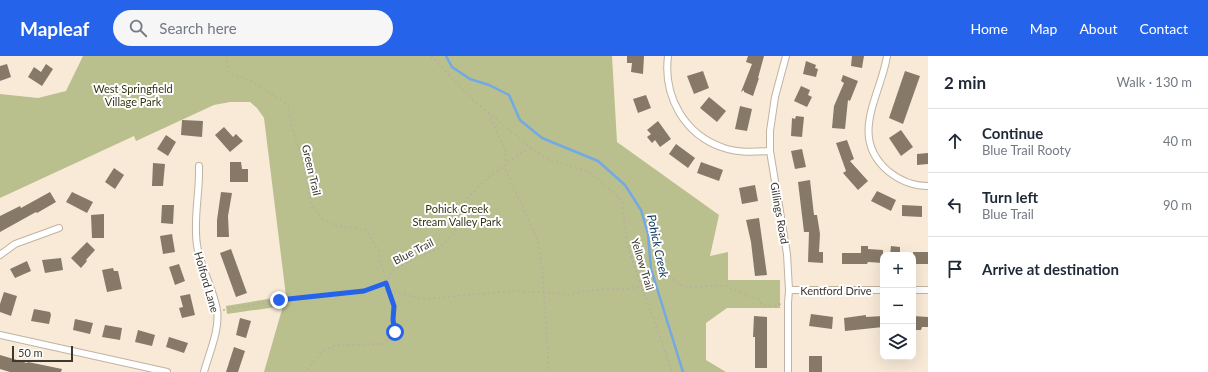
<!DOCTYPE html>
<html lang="en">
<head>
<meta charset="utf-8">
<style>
  :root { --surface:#fff; --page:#f6f6f7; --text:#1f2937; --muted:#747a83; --line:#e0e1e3; --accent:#2563eb }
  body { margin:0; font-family:Lato,sans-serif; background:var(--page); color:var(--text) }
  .controls { position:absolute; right:12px; bottom:12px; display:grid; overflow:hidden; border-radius:8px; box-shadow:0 4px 16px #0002 }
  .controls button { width:36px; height:36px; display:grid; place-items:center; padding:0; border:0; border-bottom:1px solid var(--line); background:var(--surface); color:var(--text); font:20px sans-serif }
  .scale { position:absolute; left:12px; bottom:10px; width:61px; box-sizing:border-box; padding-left:4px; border:2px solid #3c372f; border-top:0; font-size:11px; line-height:14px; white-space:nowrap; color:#3c372f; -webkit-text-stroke:3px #fff; paint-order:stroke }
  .stop { position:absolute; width:12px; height:12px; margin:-9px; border:3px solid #2563eb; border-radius:50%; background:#fff }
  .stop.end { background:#2563eb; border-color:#fff; box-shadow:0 1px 4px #0008 }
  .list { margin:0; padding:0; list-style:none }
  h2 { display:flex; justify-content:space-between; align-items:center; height:52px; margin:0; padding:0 16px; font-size:17px }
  h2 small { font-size:13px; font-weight:400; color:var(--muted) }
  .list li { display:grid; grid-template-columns:26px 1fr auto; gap:12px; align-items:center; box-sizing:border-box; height:64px; padding:0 16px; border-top:1px solid var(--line) }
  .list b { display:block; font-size:15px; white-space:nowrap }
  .list p { margin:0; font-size:13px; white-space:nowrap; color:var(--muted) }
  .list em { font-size:13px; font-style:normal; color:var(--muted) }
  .icon { flex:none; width:22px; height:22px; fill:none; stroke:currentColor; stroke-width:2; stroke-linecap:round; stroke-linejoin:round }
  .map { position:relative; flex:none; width:928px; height:316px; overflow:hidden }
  header { display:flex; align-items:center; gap:24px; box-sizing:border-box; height:56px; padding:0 20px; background:var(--accent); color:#fff }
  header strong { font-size:19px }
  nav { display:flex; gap:22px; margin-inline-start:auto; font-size:14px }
  .search { width:280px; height:36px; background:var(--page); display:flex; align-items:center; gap:10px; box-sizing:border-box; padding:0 14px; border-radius:22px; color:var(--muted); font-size:15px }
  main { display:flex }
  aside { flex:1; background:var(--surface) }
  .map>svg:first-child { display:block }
  .green { fill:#babf8e }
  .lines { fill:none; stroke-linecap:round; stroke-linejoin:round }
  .stream { stroke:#73a9e4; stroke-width:2.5 }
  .building { fill:#867968 }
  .street-casing { stroke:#c1b3a1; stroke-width:8 }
  .path { stroke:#baaf9f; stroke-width:1.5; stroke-dasharray:2 3; stroke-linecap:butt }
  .street { stroke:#fff; stroke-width:6 }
  .route { stroke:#2563eb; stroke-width:5 }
  .labels { text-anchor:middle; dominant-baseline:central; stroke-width:4; stroke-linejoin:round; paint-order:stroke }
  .park-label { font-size:11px; fill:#343613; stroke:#fff }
  .street-label { font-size:11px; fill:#3c372f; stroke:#fff }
  .water-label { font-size:12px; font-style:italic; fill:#0b3258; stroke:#fff }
</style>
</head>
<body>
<header>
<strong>Mapleaf</strong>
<div class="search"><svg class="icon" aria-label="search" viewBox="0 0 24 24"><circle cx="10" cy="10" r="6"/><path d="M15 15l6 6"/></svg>Search here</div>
<nav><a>Home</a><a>Map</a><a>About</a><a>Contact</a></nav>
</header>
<main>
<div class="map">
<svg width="928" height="316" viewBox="0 0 928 316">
  <rect width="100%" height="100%" fill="#f8ead7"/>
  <path class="green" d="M83,0H612L617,86L719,159L710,200L728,196V224H780V252H727L706,267V304L726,316H735H264L283,250L227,258L226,250L286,240L264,62L257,52L250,46H230L214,49L136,85L134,80L0,142V38L38,42L66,35Z"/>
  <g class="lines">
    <path class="stream" d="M446,0L452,11L470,23L489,29L509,39L520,64L542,82L598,105L625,129L641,154L648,178L651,213L683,316"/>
  </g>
  <g class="building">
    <path d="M627,0H644L643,18L631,16L632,7H627Z"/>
    <path d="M748,0H764L758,22H759L753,40L744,36V34L741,36L752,8L746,6Z"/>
    <path d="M852,0H864L862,12L851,10Z"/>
    <path d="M806,5L816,9L815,12L818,13L816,21L803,18Z"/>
    <path d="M7,8L11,21L0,25V10Z"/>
    <path d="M46,8L53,13L42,30L28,21L34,11L41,16Z"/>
    <path d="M703,15L709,32L694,38L687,20Z"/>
    <path d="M905,15L920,20L903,68L889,62Z"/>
    <path d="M843,19L858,25L850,45L848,44L845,73L832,72L834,50L844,27L841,25Z"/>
    <path d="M801,30L810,34L808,39L812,41L807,51L794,45Z"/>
    <path d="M646,39L651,52L638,57L633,43Z"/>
    <path d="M709,41L726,55L717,66L700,52Z"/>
    <path d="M740,50L752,53L747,75L735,73Z"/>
    <path d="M796,60L804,61L802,81L791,80L792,62L795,63Z"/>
    <path d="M182,64L203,65L202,81L181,79Z"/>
    <path d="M658,65L671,83L660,91L655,84L652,87L647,81L651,78L647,74Z"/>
    <path d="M224,71L233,81L236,78L243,85L230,96L215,79Z"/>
    <path d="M901,74L913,91L901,100L889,82Z"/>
    <path d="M166,79L176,86L168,100L157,93Z"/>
    <path d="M847,84L854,103L850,105L868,125L858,134L843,117L846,115L836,87Z"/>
    <path d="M676,88L695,102L688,112L669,98Z"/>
    <path d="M802,93L806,111L795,113L791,95Z"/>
    <path d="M928,97V108L917,109V98Z"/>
    <path d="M230,106H241L242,113H248V126H230Z"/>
    <path d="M701,106L723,114L719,125L697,117Z"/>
    <path d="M153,107L165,108L163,130H152Z"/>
    <path d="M114,112L124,119L115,133L105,126Z"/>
    <path d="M810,124L814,159H817L820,178L819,196H823V207L808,206L809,176H804L798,126Z"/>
    <path d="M755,129L758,145L742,148L739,132Z"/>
    <path d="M877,135L896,144L891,155L871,145Z"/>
    <path d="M50,136L56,146L37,157L36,156L0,176V160L20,150L21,152Z"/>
    <path d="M72,136L93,146L87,157L66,146Z"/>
    <path d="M221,136L232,137L228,160L229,181H217V164Z"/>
    <path d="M162,149H174L173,168L161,167Z"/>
    <path d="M902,149L922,150V161L902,160Z"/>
    <path d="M104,158V182H92L91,159Z"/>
    <path d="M759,162L767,219L755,220L751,186L746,164Z"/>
    <path d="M172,178L175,196L163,198L160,180Z"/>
    <path d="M87,186L95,194L86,204L87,205L81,212L71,202Z"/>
    <path d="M861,190H868V193L883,194V207L868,206L867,208H842V197H861Z"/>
    <path d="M891,190L900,191V199H890Z"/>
    <path d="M231,193L247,237L236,241L220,197Z"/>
    <rect x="913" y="196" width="15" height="12"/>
    <path d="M61,202L63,214L45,217L42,204Z"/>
    <path d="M27,205L31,215L15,222L10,213Z"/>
    <path d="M179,208L185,225L175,229L169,211Z"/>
    <path d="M113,212L114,215H118L122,233L107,236L102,214Z"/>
    <path d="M4,236L17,240L11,260L0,256V248Z"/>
    <path d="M190,238L195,259L182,262L179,252L183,251L180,240Z"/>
    <path d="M34,253L50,256L51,259L49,268L31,265Z"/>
    <path d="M811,258L833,261L832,273L809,270Z"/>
    <path d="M866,259V261L883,260V271L845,275L844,262Z"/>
    <path d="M754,260L767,261V312H755V281H753Z"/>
    <path d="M913,260L928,261V271H922L921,274H913Z"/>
    <path d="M240,262L251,265L246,282L236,279Z"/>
    <path d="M75,263L93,267L90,278L73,274Z"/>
    <path d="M105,269L122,272L120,284L102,281Z"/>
    <path d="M138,274L155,279L152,290L135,286Z"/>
    <path d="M169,281L188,287L184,297L166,291Z"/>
    <path d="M234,291L245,295L238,316H226Z"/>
    <path d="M0,299L27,307L28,306L62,313L61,316H10L0,313Z"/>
    <rect x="809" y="300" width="13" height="16"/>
  </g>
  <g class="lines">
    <g class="street-casing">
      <g id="street">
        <path d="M668,0C663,40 684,79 724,92C739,97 755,96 770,95"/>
        <path d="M786,0L775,41L770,75V95L787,198L789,234L788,247V316"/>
        <path d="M887,0C881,39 848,81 888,115C899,124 913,130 928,130"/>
        <path d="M199,110C200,136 193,163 197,189C200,211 213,231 217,254C220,274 209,297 204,316"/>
        <path d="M0,199L15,188L59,172"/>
        <path d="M789,234H883"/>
        <path d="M913,234H928"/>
        <path d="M0,279L167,316"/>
      </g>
    </g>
    <g class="path">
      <path d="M226,0L229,17L251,25L288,48L291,67L305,115L312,150L321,162L333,169L366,174L379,196L386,227L394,250L393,264L395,276L383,288L337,289L324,294L305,316"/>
      <path d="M431,0L472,43L531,92L548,104L588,115L622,144L627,189L637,219L655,266L672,316"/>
      <path d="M488,57L505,93L506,115L538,185L543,221L549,316"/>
      <path d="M637,219L645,222L663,211C667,216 672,224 677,227C690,236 709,227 724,230C736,233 746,241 759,243L762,249L773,250L781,248"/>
      <path d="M389,235L424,243L515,235L558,237L568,239L586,235L604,233H627L641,231"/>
      <path d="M223,254L279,244L364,235L386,227L392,215L416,202L438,193L453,179L465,145L483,126L520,97L531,92"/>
    </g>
    <use href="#street" class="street"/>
  </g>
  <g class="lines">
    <path class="route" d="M279,244L364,235L386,227L394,250L393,264L395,276"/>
  </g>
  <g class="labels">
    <g class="park-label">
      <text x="133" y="32">West Springfield<tspan x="133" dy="13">Village Park</tspan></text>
      <text x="457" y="152">Pohick Creek<tspan x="457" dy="13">Stream Valley Park</tspan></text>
    </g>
    <g class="street-label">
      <text transform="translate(312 114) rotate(77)">Green Trail</text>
      <text transform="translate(780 157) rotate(80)">Gillings Road</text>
      <text transform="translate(413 195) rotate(-27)">Blue Trail</text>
      <text transform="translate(643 208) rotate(73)">Yellow Trail</text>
      <text transform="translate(207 226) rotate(74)">Holford Lane</text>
      <text x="836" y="234">Kentford Drive</text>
    </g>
    <g class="water-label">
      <text transform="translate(658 190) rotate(78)">Pohick Creek</text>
    </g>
  </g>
</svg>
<div class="controls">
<button>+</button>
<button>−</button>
<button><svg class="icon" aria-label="layers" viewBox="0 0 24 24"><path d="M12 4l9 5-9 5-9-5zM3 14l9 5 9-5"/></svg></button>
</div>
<div class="scale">50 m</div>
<div class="stop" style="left:395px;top:276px"></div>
<div class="stop end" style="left:279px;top:244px"></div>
</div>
<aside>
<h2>2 min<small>Walk · 130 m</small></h2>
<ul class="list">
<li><svg class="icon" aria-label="ahead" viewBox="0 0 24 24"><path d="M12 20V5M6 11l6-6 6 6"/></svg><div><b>Continue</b><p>Blue Trail Rooty</p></div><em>40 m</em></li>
<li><svg class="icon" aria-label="left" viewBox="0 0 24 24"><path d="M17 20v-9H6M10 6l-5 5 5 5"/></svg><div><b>Turn left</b><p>Blue Trail</p></div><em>90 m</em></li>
<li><svg class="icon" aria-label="arrive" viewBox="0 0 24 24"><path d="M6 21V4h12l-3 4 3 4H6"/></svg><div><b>Arrive at destination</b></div></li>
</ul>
</aside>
</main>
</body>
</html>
